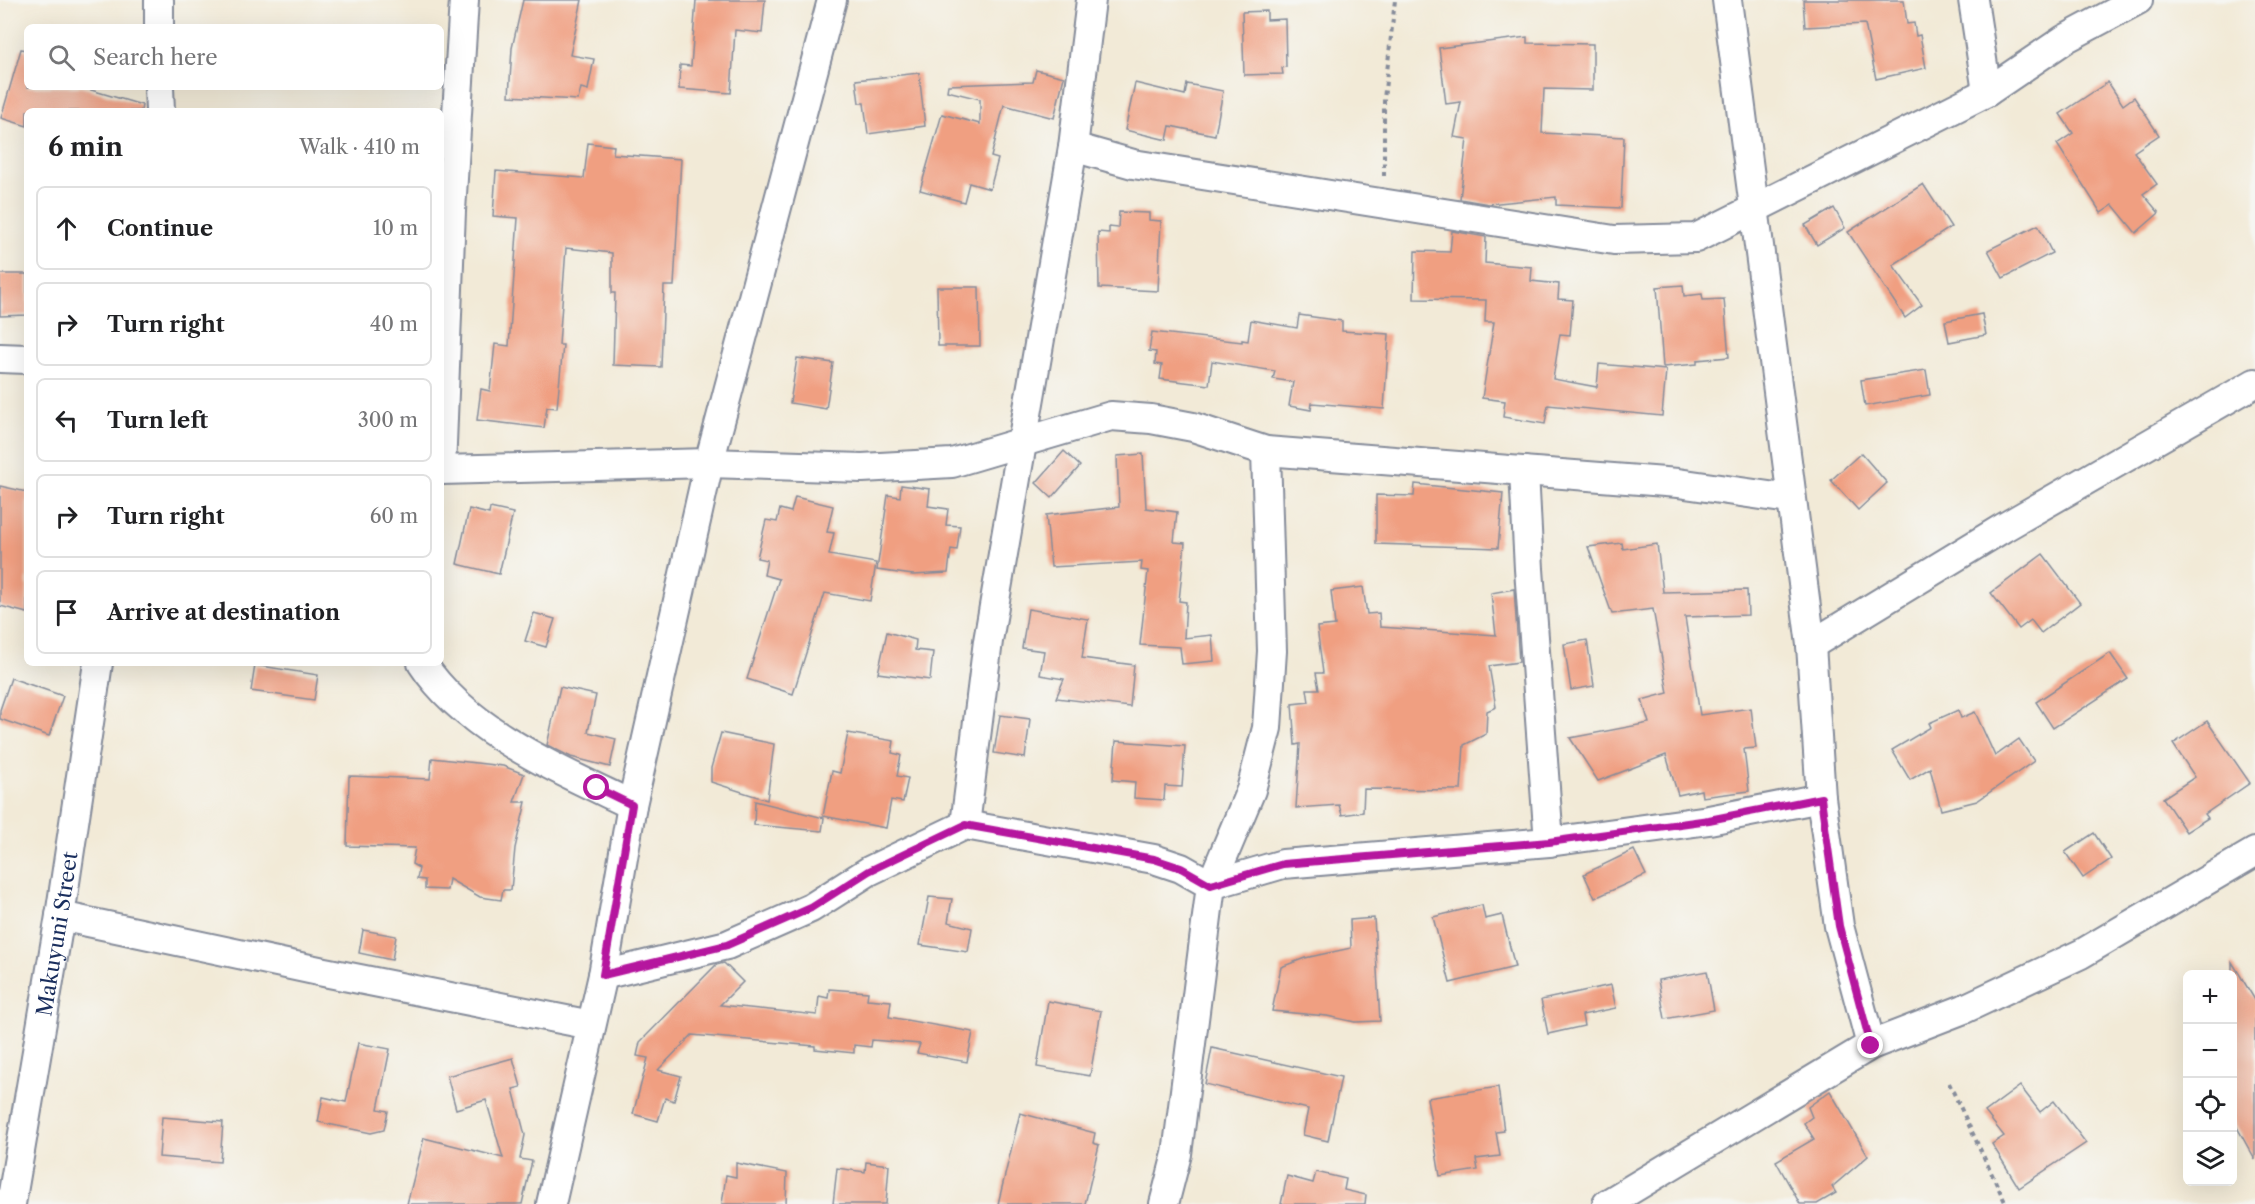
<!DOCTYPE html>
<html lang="en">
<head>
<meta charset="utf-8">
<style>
  :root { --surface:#fff; --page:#f6f6f6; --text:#202124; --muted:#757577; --line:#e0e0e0 }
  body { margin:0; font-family:"Libre Caslon Text",serif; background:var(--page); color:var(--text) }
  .controls { position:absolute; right:18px; bottom:18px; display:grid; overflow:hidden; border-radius:9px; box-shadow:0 6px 24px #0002 }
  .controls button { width:54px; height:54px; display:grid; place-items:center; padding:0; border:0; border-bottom:2px solid var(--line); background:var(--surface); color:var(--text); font:30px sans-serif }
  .stop { position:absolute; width:18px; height:18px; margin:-14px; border:4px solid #b5179e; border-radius:50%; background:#fff }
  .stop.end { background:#b5179e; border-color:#fff; box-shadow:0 2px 6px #0008 }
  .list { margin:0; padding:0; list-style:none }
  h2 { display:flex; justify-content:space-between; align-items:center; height:78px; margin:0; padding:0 24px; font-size:26px }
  h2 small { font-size:20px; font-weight:400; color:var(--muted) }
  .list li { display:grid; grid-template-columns:39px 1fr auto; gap:18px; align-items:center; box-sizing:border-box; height:84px; margin:0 12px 12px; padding:0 12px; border:2px solid var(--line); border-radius:9px }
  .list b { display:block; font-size:22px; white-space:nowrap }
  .list em { font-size:20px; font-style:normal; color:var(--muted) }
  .icon { flex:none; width:33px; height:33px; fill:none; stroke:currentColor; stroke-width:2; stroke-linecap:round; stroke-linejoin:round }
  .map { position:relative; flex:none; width:2255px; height:1204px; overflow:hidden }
  .search { position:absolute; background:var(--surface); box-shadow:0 6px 24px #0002; left:24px; top:24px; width:420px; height:66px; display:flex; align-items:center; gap:15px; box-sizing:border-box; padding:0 21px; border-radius:9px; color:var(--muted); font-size:22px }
  .panel { position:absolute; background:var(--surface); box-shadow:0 6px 24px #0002; left:24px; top:108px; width:420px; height:558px; border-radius:9px }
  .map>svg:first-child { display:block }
  .building { fill:#f09f81 }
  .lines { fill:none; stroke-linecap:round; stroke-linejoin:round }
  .minor-casing { stroke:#868c9a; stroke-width:32 }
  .path { stroke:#868c9a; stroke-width:4; stroke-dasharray:4.5 4.5; stroke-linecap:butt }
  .minor { stroke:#fff; stroke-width:28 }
  .route { stroke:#b5179e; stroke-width:8 }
  .labels { text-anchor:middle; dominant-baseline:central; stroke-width:4.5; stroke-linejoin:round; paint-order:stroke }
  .street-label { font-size:21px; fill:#1b2f5e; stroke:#f6f6f2 }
</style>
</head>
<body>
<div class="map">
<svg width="2255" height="1204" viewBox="0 0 2255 1204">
  <rect width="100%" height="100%" fill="#f6f6f2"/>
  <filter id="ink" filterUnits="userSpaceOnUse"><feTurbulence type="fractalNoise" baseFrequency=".0167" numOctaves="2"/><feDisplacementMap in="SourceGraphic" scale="12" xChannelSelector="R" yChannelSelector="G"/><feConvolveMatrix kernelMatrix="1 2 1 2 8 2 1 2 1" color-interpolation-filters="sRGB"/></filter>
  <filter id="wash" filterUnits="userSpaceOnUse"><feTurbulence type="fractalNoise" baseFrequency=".008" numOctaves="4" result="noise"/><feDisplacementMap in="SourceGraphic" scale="24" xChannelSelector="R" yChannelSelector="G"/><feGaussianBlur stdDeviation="1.35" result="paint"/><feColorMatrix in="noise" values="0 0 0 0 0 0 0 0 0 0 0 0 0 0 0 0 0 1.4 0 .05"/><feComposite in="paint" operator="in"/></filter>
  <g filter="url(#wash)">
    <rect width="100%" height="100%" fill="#f2ead7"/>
    <g id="blocks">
      <g class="building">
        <path d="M523,0H582L570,55L594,59L588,90L581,88L578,100L509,96L512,48Z"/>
        <path d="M696,0H765L762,33L735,30L731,93L679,89L680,65L691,66Z"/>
        <path d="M1803,0H1904L1907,24L1914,23L1916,36L1920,35L1926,68L1876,79L1865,24L1805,27Z"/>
        <path d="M1267,11V20L1285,19L1286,67L1282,68L1283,74L1244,75L1242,12Z"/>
        <path d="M1527,37V43L1593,44V90L1544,89L1542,133L1624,137L1621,208L1556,205V197L1489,204L1460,199L1467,139L1454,137L1461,102L1446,104L1439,48Z"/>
        <path d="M21,49L27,50V87H81L142,105L141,111H27V126L1,118Z"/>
        <path d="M1036,70L1064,77L1054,118L1004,105L991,157L998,159L990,189L969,183L964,202L920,190L942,114L980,124V99L947,91L948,85L1033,82Z"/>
        <path d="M919,73L925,126L868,134L864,103H859L856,80Z"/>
        <path d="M2108,82L2123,105L2134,97L2159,135L2134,152L2157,184L2143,194L2159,213L2136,233L2113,205L2101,213L2057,144L2073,133L2060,114Z"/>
        <path d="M1135,83L1185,95L1187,84L1223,91L1215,135L1170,126L1167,140L1125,130Z"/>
        <path d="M588,143L614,146L613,154L681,159L674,286H664L661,367L613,365L615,293H612V253L566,248L559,345H563L557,408L547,407L544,428L477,420L481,389L490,391L495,344L509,346L518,218L493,216L496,171L584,178Z"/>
        <path d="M1923,184L1951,227L1893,265L1922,305L1905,318L1848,232Z"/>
        <path d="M1834,208L1845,228L1817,245L1805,225Z"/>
        <path d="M1119,212L1149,213V220L1161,221L1158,291L1099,288L1098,232L1109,233V227L1118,228Z"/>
        <path d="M2038,225L2052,253L2003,278L1988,250Z"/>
        <path d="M1452,231L1486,237L1485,263L1532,267L1531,281L1559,284L1558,299L1573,300L1570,335L1560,334L1553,379L1597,387L1599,364L1666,370L1662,416L1548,405L1545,424L1503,417L1505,401L1482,398L1494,322H1485L1486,300L1414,299L1415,251L1450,252Z"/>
        <path d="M0,274H27V315L0,316Z"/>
        <path d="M1683,285L1684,296L1702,294L1703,300L1724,299L1729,357L1697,360V364L1663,367L1657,287Z"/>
        <path d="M937,287H979L980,346H938Z"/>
        <path d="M1982,314L1986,335L1949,342L1945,321Z"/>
        <path d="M1299,315L1342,321V331L1389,334L1384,409L1312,403L1311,410L1289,406L1293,382L1273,379L1275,371L1212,361L1209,385L1160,379L1162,365L1155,364L1156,352L1149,351L1152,332L1242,342V340L1248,341L1251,320L1297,328Z"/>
        <path d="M797,358L833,363L826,409L790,403Z"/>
        <path d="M1926,370L1930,395L1865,406L1861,380Z"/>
        <path d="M1064,451L1080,466L1052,498L1036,483Z"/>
        <path d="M1861,453L1887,483L1858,510L1831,480Z"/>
        <path d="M1143,454L1146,508L1177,512L1174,542L1185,543L1179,601L1186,602L1184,638L1212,635L1214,661L1182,664L1180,647L1140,645L1148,571L1141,570L1142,562L1051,567L1046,515L1119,507L1117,456Z"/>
        <path d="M1415,484L1503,493L1498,548L1376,544V495L1414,496Z"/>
        <path d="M901,485L930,489L928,506L948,509L946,525L960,526L957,550L951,549L948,573L913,575L877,570L888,495L900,497Z"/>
        <path d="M0,486L27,492V613L0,606Z"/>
        <path d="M795,497L833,506L827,532L834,533L829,555L876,563L870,601L825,593L793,694L747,679L779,579L764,575L767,560L757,558L766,520L777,522L780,509L791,512Z"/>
        <path d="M490,508L513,513L499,574L457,564L469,509L489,514Z"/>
        <path d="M1622,543L1623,549L1657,544L1663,592L1747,590L1748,615L1685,617L1700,715L1751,708L1756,748L1744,749L1749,791L1702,797L1701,790L1678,795L1666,755L1598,781L1570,738L1649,723L1642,700L1668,693L1653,609L1612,614L1588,547Z"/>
        <path d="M2043,554L2080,603L2041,633L2031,620L2019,629L1991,593Z"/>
        <path d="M1363,587L1367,614L1379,613L1380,627L1496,635L1491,593L1514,589L1519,662L1489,666L1496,707L1487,711L1486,734L1464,745L1461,790L1364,789L1363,812L1342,815L1339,805L1296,808L1300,744L1295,745L1292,704L1309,702L1307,689H1319L1316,673H1323L1317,627L1335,625L1331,591Z"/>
        <path d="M1028,609L1088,619L1082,658L1134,665L1130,707L1056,698L1064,679L1040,675L1044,651L1022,648Z"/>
        <path d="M534,613L555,619L546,647L525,641Z"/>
        <path d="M887,632L916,640L915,650L933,652L930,680L878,673Z"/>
        <path d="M1587,640L1594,686L1571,690L1564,644Z"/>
        <path d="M2110,653L2128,679L2053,728L2036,702Z"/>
        <path d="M255,665L318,675L314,700L251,691Z"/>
        <path d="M11,678L63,696L49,736L0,719V710Z"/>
        <path d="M560,687L596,695L588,732L616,739L610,767L571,757L547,745Z"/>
        <path d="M1958,710L1961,718L1975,712L1995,756L2019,739L2034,761L1977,801L1941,810L1930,768L1910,780L1892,750L1931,727L1929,723Z"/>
        <path d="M1000,715L1030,719L1025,758L994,753Z"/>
        <path d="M2207,721L2250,783L2205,814L2208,818L2186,832L2163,798L2195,777L2173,744Z"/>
        <path d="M721,733L774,744L767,800L711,782V768Z"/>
        <path d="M848,733L894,741L892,753L901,755L897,776L908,778L903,802L891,800L886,828L823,816L832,771L840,773Z"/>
        <path d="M1116,741L1185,746L1182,787L1165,786L1164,800L1134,798L1135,782L1113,780Z"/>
        <path d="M432,758L503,766L524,774L514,802H526L515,848L511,890H503L501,900L480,897L449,879L447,890L425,889V880L417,879L419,868L412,864L415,848L347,846L349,776L430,779Z"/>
        <path d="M755,801L824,818L822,831L754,825Z"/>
        <path d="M2094,833L2111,859L2083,878L2065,852Z"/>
        <path d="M1634,850L1646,875L1595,898L1584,874Z"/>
        <path d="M929,897L952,899L948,922L972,928L968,952L920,945Z"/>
        <path d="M1482,905L1485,919L1502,915L1515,967L1450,983L1433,917Z"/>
        <path d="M1374,918L1380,1021L1355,1022L1327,1016L1272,1011L1281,967L1305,958L1351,948L1350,920Z"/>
        <path d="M363,930L396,936L392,960L359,953Z"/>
        <path d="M2232,962L2255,1000V1160L2232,1118Z"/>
        <path d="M724,963L743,982L720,1005L817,1015L819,996L828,998L829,989L868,992L867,999L891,1001L889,1017L973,1032L967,1062L917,1053L920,1044L872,1040L871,1047L854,1045V1053L815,1049V1046L692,1035L658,1070L681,1076L674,1101L665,1098L658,1121L633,1114L648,1058L637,1056L640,1042L716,965Z"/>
        <path d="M1707,971L1714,1010L1665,1019L1658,980Z"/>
        <path d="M1611,985L1616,1008L1582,1015L1584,1026L1548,1034L1541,1000Z"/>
        <path d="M1048,1001L1101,1011L1090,1076L1037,1067Z"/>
        <path d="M358,1043L390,1049L378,1109L388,1111L384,1130L371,1133L318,1122L323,1097L346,1102Z"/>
        <path d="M1212,1048L1341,1077L1328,1141L1303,1135L1308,1109L1205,1084Z"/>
        <path d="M513,1058L521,1087L513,1089L525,1135L520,1159L532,1161L522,1204H407L424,1138L503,1158L486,1100L456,1109L447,1076Z"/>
        <path d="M2020,1086L2040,1112L2054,1101L2086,1143L2019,1188L1992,1144L2004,1136L1985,1112Z"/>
        <path d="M1498,1087L1504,1131L1496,1132L1500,1156L1476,1159L1478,1170L1440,1176L1427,1098Z"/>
        <path d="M1830,1091L1868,1156L1832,1187L1836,1193L1817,1204H1800L1776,1161L1814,1139L1804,1123L1812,1117L1808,1107Z"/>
        <path d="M1020,1113L1095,1133L1093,1143L1099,1145L1085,1204H998Z"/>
        <path d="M162,1117L223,1122L220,1162L159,1157Z"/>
        <path d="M866,1162L889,1165L886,1204H833L837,1168L865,1172Z"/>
        <path d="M736,1163L787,1173L786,1204H722L726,1175L736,1177Z"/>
        <path d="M1316,1172L1346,1179L1344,1190L1366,1195L1365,1204H1281L1287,1176L1313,1183Z"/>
      </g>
    </g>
  </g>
  <g filter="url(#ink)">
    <use href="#blocks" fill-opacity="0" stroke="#868c9a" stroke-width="1.5"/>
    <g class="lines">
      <g class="minor-casing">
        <g id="minor">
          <path d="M159,0V27"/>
          <path d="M1727,0L1811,645L1821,798L1839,926L1871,1045"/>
          <path d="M1973,0L1987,92"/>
          <path d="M159,87L160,111"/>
          <path d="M1073,147L1133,164L1614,240L1696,238L1987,92L2065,39L2138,0"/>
          <path d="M0,358L27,359"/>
          <path d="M441,470L709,463L862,468L952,463L1111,416L1151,419L1193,427L1266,451L1678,483L1790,499"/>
          <path d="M441,470L451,211L464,0"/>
          <path d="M1524,471L1529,569L1549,842"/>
          <path d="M1811,645L2003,528L2255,383"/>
          <path d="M422,663C467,732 560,770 632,805"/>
          <path d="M965,825L988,641L1073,147L1091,0"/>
          <path d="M60,916L319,971L591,1025"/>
          <path d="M603,975L727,945L811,908L869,871L965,825L1154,859L1181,868L1211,885L1283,864L1549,842L1709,820L1821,798"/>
          <path id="s1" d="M11,1204L60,916L98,663"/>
          <path d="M551,1204L603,975L632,805L709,463L832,0"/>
          <path d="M1164,1204L1177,1154L1211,885L1251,790L1267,728L1272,651L1266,451"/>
          <path d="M1607,1204L1871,1045L1964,1009L2081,954L2255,852"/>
        </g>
      </g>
      <g class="path">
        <path d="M1384,176V99L1395,0"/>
        <path d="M1949,1083L2006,1204"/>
      </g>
      <use href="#minor" class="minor"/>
    </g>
  </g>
  <g class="lines" filter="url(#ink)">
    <path class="route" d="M597,788L632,805L603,975L727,945L811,908L869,871L965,825L1154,859L1181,868L1211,885L1283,864L1549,842L1709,820L1821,798L1839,926L1871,1046"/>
  </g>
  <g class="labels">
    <g class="street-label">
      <text stroke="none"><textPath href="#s1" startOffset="274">Makuyuni Street</textPath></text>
    </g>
  </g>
</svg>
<div class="controls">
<button>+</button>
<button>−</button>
<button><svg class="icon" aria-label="locate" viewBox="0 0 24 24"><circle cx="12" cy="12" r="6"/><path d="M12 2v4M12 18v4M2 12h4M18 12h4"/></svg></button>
<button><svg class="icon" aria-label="layers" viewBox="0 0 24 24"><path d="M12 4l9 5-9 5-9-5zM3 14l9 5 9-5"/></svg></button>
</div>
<div class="stop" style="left:597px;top:788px"></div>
<div class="stop end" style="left:1871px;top:1046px"></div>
<div class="search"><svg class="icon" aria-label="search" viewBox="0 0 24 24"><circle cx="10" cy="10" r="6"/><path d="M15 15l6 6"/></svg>Search here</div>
<section class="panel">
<h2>6 min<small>Walk · 410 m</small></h2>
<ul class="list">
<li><svg class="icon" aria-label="ahead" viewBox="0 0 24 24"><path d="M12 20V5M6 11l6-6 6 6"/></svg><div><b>Continue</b></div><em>10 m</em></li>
<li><svg class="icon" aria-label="right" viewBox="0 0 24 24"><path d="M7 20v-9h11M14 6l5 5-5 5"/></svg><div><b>Turn right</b></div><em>40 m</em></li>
<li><svg class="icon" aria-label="left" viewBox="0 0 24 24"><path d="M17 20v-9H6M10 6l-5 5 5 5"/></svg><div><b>Turn left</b></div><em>300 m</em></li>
<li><svg class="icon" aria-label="right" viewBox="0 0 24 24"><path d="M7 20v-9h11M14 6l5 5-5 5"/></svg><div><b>Turn right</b></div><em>60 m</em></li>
<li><svg class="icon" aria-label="arrive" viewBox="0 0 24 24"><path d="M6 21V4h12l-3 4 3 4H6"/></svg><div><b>Arrive at destination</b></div></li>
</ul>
</section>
</div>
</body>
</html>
